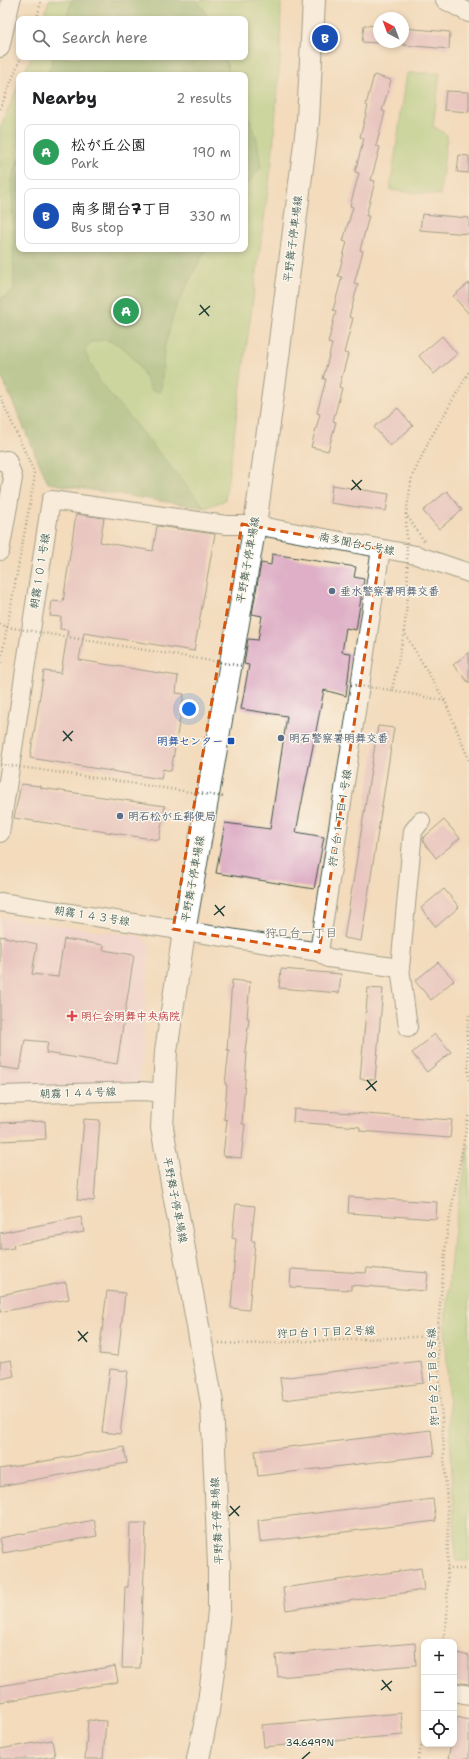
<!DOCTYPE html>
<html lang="en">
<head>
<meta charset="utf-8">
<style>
  :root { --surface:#fff; --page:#f2f2f2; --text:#202124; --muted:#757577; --line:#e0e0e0; --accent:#c8321e }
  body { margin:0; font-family:"Shantell Sans","Klee One",sans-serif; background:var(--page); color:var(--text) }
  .controls { position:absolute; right:12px; bottom:12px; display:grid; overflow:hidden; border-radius:8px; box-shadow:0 2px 6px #0003 }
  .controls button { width:36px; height:36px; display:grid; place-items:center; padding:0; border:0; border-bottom:1px solid var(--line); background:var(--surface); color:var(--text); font:20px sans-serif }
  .compass { position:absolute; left:373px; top:12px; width:36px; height:36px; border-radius:50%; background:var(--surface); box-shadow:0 2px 6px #0003; rotate:319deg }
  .you { position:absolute; left:189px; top:709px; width:14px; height:14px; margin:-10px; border:3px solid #fff; border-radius:50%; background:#1a73e8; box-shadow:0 0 0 6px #1a73e833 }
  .badge { display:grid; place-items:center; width:26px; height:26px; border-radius:50%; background:var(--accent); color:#fff; font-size:13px; font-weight:700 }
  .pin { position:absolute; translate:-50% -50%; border:2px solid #fff; box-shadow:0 1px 4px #0006 }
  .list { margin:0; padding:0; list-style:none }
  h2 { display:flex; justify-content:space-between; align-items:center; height:52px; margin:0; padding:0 16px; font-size:17px }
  h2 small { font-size:13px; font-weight:400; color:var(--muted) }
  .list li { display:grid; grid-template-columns:26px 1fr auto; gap:12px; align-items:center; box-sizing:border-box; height:56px; margin:0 8px 8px; padding:0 8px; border:1px solid var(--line); border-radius:8px }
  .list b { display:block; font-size:15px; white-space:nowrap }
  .list p { margin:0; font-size:13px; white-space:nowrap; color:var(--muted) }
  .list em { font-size:13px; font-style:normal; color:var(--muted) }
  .icon { flex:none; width:22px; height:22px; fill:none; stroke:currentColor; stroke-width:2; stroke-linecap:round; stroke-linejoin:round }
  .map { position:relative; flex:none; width:469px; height:1759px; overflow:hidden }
  .search { position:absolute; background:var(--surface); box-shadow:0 2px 6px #0003; left:16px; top:16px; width:232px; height:44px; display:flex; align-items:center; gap:10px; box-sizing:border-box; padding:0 14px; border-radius:8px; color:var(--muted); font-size:15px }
  .panel { position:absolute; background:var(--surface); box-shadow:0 2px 6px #0003; left:16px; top:72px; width:232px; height:180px; border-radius:8px }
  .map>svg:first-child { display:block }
  .built { fill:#f0d0e4 }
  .green { fill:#9fcf7d; stroke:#5f8658 }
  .forest { fill:#7fb26c; stroke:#4f7850 }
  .building { fill:#deafc6 }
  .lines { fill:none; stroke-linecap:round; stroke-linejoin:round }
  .minor-casing { stroke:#3f5548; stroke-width:20 }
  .major-casing { stroke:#3f5548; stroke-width:24 }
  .path { stroke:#3f5548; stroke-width:2.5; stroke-dasharray:1 3; stroke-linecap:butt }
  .minor { stroke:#fff; stroke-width:18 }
  .major { stroke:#fff; stroke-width:22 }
  .path-bridge { stroke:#3f5548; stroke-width:2.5; stroke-dasharray:1 3; stroke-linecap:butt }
  .marked { fill:none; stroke:#d45610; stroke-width:3; stroke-dasharray:8 5; stroke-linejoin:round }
  .ticks { fill:none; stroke:#1f3d34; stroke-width:1.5 }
  .service-dot { fill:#5c6f8a; stroke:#fbf7ec; stroke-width:1.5 }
  .transit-dot { fill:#1a4fb4; stroke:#fbf7ec; stroke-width:1.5 }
  .health-dot { fill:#e0444e; stroke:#fbf7ec; stroke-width:1.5 }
  .labels { text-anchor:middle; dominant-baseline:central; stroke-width:3; stroke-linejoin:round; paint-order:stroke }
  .street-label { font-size:11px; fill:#1f3d34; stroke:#fbf7ec }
  .service-label { font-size:11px; font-weight:bold; fill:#4e5e75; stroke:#fbf7ec; text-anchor:start }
  .transit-label { font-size:11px; font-weight:bold; fill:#164399; stroke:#fbf7ec; text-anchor:end }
  .health-label { font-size:11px; font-weight:bold; fill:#be3a42; stroke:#fbf7ec; text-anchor:start }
  .neighbourhood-label { font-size:12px; fill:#626567; stroke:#fbf7ec }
  .ticks-label { font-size:10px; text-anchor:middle; fill:#1f3d34; stroke:#fbf7ec; stroke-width:3; stroke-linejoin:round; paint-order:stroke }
</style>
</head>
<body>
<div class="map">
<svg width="469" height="1759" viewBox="0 0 469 1759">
  <rect width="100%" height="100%" fill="#fbf7ec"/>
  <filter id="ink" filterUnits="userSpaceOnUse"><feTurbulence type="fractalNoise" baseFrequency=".025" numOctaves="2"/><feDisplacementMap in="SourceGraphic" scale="8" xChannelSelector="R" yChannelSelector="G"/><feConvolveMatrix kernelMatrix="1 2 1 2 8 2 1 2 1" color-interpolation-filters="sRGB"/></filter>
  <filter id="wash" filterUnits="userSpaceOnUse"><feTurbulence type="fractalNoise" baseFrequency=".012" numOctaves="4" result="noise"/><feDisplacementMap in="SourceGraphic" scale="16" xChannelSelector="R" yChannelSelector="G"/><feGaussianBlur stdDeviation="0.9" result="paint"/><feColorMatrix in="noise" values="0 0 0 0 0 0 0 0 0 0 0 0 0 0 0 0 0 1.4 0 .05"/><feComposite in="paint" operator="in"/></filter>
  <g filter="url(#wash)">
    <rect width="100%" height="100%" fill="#f3dbbc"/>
    <path class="built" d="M0,917L142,937L150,947L139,1084L0,1088Z"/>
    <g class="green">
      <path d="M49,0H281L280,57L272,162L225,500L205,508L48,483L0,373V128L19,84V249H245V75H23L31,57H245V19H43Z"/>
      <path d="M407,73H440L433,126L447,135L440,195L390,190Z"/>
      <path d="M469,1144V1561H456L445,1325L453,1237Z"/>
    </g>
    <g class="forest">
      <path d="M72,0H196L203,8L208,19H66Z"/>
      <path d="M53,57H224L231,75H47Z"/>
      <path d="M245,107L256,135L261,167L245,187Z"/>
      <path d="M19,159V249H206L176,306L164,349L161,392L151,390C140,365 122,330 89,343L85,352L100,382L205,508L48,483L0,373V300L14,290L12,179Z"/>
    </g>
    <g id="blocks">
      <g class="building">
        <path d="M364,25L379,26V43L362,42Z"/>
        <path d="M403,28L450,32L449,49L403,45Z"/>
        <path d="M374,75L391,80L382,111L385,112L376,146L380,147L371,180L375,181L366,216H369L360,250L363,251L354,284L358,285L349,317L353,318L344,353L348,354L339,387L342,388L333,421L336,422L328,451L311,447L320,414L317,413L326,379H323L332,344L328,343L336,311L333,310L342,277L338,276L347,242L343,241L353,207L350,206L359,173L355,172L364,138L360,137L368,106L366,105Z"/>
        <path d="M446,91L469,92V112L444,110Z"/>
        <path d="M459,155L469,156V173L457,172Z"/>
        <path d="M422,214L469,218V234L420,230Z"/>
        <path d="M469,283V314L453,296Z"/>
        <path d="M442,336L457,354L434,374L419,356Z"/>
        <path d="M398,408L413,426L390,446L374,427Z"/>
        <path d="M332,485L389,494L386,511L330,503Z"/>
        <path d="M447,491L462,510L439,529L423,511Z"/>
        <path d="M76,514L104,518L100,542L153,551L157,526L215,534L194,651L84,633L79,660L178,676L176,693L184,694L171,771L163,769L161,779L30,758L44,671L61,673L68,630L60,629L61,617L50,616L52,601L63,602Z"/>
        <path d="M272,554L356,567L354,577L364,579L356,630L346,628L342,652L351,653L346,696L324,690L296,832L324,837L314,889L216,873L225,823L270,829L287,716L241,709L249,665L244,664L248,639L258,640L262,616L252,614L261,563L271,565Z"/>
        <path d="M469,652V683L453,665Z"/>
        <path d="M378,726L394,728L361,941L344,938Z"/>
        <path d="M21,784L41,786V788L165,806L159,840L14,818Z"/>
        <path d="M444,820L460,838L436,858L423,841V838Z"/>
        <path d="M444,889L459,907L436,927L421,908Z"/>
        <path d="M0,936L37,944L32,974L58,977L64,939L104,945L103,950L134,955L117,1064L46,1053L48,1042L25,1040L20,1070L0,1067Z"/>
        <path d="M438,962L454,980L431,1000L415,981Z"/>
        <path d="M281,969L341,974L339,993L279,988Z"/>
        <path d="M232,980L250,982L247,1018H249L245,1052L247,1053L242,1124H245L241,1158L223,1156L227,1120L224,1119L227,1085L225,1084L229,1050H227Z"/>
        <path d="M368,988L383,989L375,1080L360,1079Z"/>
        <path d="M435,1034L451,1052L427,1072L412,1053Z"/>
        <path d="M294,1109L452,1120L450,1138L360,1131V1127L293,1122Z"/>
        <path d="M84,1119L100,1120L94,1201L77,1200Z"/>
        <path d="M45,1121L46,1139L0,1141V1123Z"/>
        <path d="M349,1197L437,1202L436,1219L348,1213Z"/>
        <path d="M236,1204L255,1206L251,1241H255L249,1310L231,1308L236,1239L232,1238Z"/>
        <path d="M81,1217L84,1232L13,1245L14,1248L0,1250V1233Z"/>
        <path d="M367,1268L428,1273L426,1291L351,1285V1290L290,1287L291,1269L366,1273Z"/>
        <path d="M66,1282L69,1299L0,1312V1295Z"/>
        <path d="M107,1291L125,1293L118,1356L99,1354Z"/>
        <path d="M11,1360L14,1376L0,1379V1362Z"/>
        <path d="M421,1361L424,1383L283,1400L280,1378Z"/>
        <path d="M110,1369L128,1371L120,1434L102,1432Z"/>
        <path d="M431,1430L434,1455L258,1476L255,1451Z"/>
        <path d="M124,1447L127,1463L0,1486V1469Z"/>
        <path d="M433,1499L436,1521L260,1542L258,1520Z"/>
        <path d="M94,1520L97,1536L3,1553L0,1538Z"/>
        <path d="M130,1523H146L140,1668H122L125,1587H128Z"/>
        <path d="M421,1568L424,1590L286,1610L283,1588Z"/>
        <path d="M415,1643L416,1665L278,1677L276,1655Z"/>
        <path d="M454,1652L469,1656V1684L454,1682Z"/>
        <path d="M115,1666L118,1682L0,1702V1686Z"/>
        <path d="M401,1713L403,1735L264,1747L262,1725Z"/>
        <path d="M457,1717L469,1720V1759H448L451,1744H454V1732Z"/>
        <path d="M88,1720L106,1721L103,1759H85Z"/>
        <path d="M52,1740L55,1756L36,1759H0V1749Z"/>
      </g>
    </g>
  </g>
  <g filter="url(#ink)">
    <use href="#blocks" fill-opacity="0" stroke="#3f5548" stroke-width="1"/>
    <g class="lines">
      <g class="minor-casing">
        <g id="minor">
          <path d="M445,0L469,13"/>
          <path d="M0,48L11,0"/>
          <path d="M0,461L7,460L13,478L0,551"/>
          <path d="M0,833L51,500L226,525H255L416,555L469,573"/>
          <path d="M0,902L319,952L381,549"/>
          <path d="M319,952L328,958L400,968"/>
          <path d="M408,1027L400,968L413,831L421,821"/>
          <path d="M0,1095L141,1091L155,1092"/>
          <path d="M454,1692L469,1695"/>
        </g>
      </g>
      <g class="major-casing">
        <path id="major" d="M198,1759L208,1710L214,1663L219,1610V1565L212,1403L162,1128L166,1051L184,932L255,525L277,365L308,120L314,0"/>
      </g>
      <g class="path">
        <path d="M37,19L41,0"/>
        <path d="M0,109L21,57"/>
        <path d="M0,396L34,472V481L0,665"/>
        <path d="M424,541L406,514L412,477L430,439L469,372"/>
        <path d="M408,595L404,632L445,701L469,760"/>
        <path d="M0,624L7,627"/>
        <path d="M404,632L392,690L445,701"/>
        <path d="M469,1015L467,1035L469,1081"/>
        <path d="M219,1343L242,1344L437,1336"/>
        <path d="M447,1569H469"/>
        <path d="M443,1642L447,1618L448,1522L437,1336L447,1233L469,1113"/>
        <path d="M418,1759L424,1735"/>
      </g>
      <use href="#minor" class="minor"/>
      <use href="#major" class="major"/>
      <g class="path-bridge">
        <path d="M406,514L408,595"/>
        <path d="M7,627L242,666"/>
        <path d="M351,685L392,690"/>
        <path d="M0,764L225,797"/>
      </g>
    </g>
  </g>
  <path d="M0 0H469V1759H0ZM242,524L381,549L319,952L173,929Z" fill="#f3dbbc" fill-opacity=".55" fill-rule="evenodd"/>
  <path class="marked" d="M242,524L381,549L319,952L173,929Z"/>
  <path class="ticks" d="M200,305L209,316M199,315L210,306M352,480L361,490M351,490L362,480M63,731L72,741M63,741L73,731M215,905L224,916M214,915L225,906M367,1080L376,1091M366,1090L377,1081M78,1331L87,1342M78,1341L88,1332M230,1506L239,1516M229,1516L240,1506M382,1680L391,1691M381,1690L392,1681M302,1759L310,1752"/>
  <g class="service-dot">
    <circle cx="332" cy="591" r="4"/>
    <circle cx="281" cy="738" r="4"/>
    <circle cx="120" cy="816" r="4"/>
  </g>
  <rect class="transit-dot" x="227" y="737" width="8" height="8" rx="2"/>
  <path class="health-dot" d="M70 1010h4v4h4v4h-4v4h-4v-4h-4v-4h4z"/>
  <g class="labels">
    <g class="street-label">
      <text transform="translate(293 239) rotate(-83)">平野舞子停車場線</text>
      <text transform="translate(357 544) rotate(11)">南多聞台５号線</text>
      <text transform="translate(248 560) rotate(-80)">平野舞子停車場線</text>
      <text transform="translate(40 571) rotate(-81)">朝霧１０１号線</text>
      <text transform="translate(340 818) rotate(-81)">狩口台１丁目１号線</text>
      <text transform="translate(193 879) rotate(-80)">平野舞子停車場線</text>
      <text transform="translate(92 916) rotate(9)">朝霧１４３号線</text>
      <text transform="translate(78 1093) rotate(-2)">朝霧１４４号線</text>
      <text transform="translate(175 1200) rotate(79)">平野舞子停車場線</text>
      <text transform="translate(326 1332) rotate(-2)">狩口台１丁目２号線</text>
      <text transform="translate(433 1377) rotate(-92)">狩口台２丁目８号線</text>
      <text transform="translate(217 1521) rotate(-93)">平野舞子停車場線</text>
    </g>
    <g class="service-label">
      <text x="340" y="591">垂水警察署明舞交番</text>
      <text x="289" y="738">明石警察署明舞交番</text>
      <text x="128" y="816">明石松が丘郵便局</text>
    </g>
    <g class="transit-label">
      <text x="223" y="741">明舞センター</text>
    </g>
    <g class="health-label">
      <text x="81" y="1016">明仁会明舞中央病院</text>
    </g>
    <g class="neighbourhood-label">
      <text x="301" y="933">狩口台一丁目</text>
    </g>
  </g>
  <g class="ticks-label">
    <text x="310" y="1746">34.649°N</text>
  </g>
</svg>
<div class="controls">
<button>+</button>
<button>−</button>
<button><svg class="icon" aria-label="locate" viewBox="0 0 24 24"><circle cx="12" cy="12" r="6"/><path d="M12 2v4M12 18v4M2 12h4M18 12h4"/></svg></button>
</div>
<svg class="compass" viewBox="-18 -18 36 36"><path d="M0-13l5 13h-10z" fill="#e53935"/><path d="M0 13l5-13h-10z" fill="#757577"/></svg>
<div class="you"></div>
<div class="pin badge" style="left:126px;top:311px;background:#2e9e5b">A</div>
<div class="pin badge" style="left:325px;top:38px;background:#1a4fb4">B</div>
<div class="search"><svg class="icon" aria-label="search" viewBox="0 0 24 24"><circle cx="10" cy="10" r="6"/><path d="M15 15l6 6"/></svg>Search here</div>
<section class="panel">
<h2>Nearby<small>2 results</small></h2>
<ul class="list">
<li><span class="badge" style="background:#2e9e5b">A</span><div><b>松が丘公園</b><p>Park</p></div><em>190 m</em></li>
<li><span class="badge" style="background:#1a4fb4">B</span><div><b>南多聞台7丁目</b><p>Bus stop</p></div><em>330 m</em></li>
</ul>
</section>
</div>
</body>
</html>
